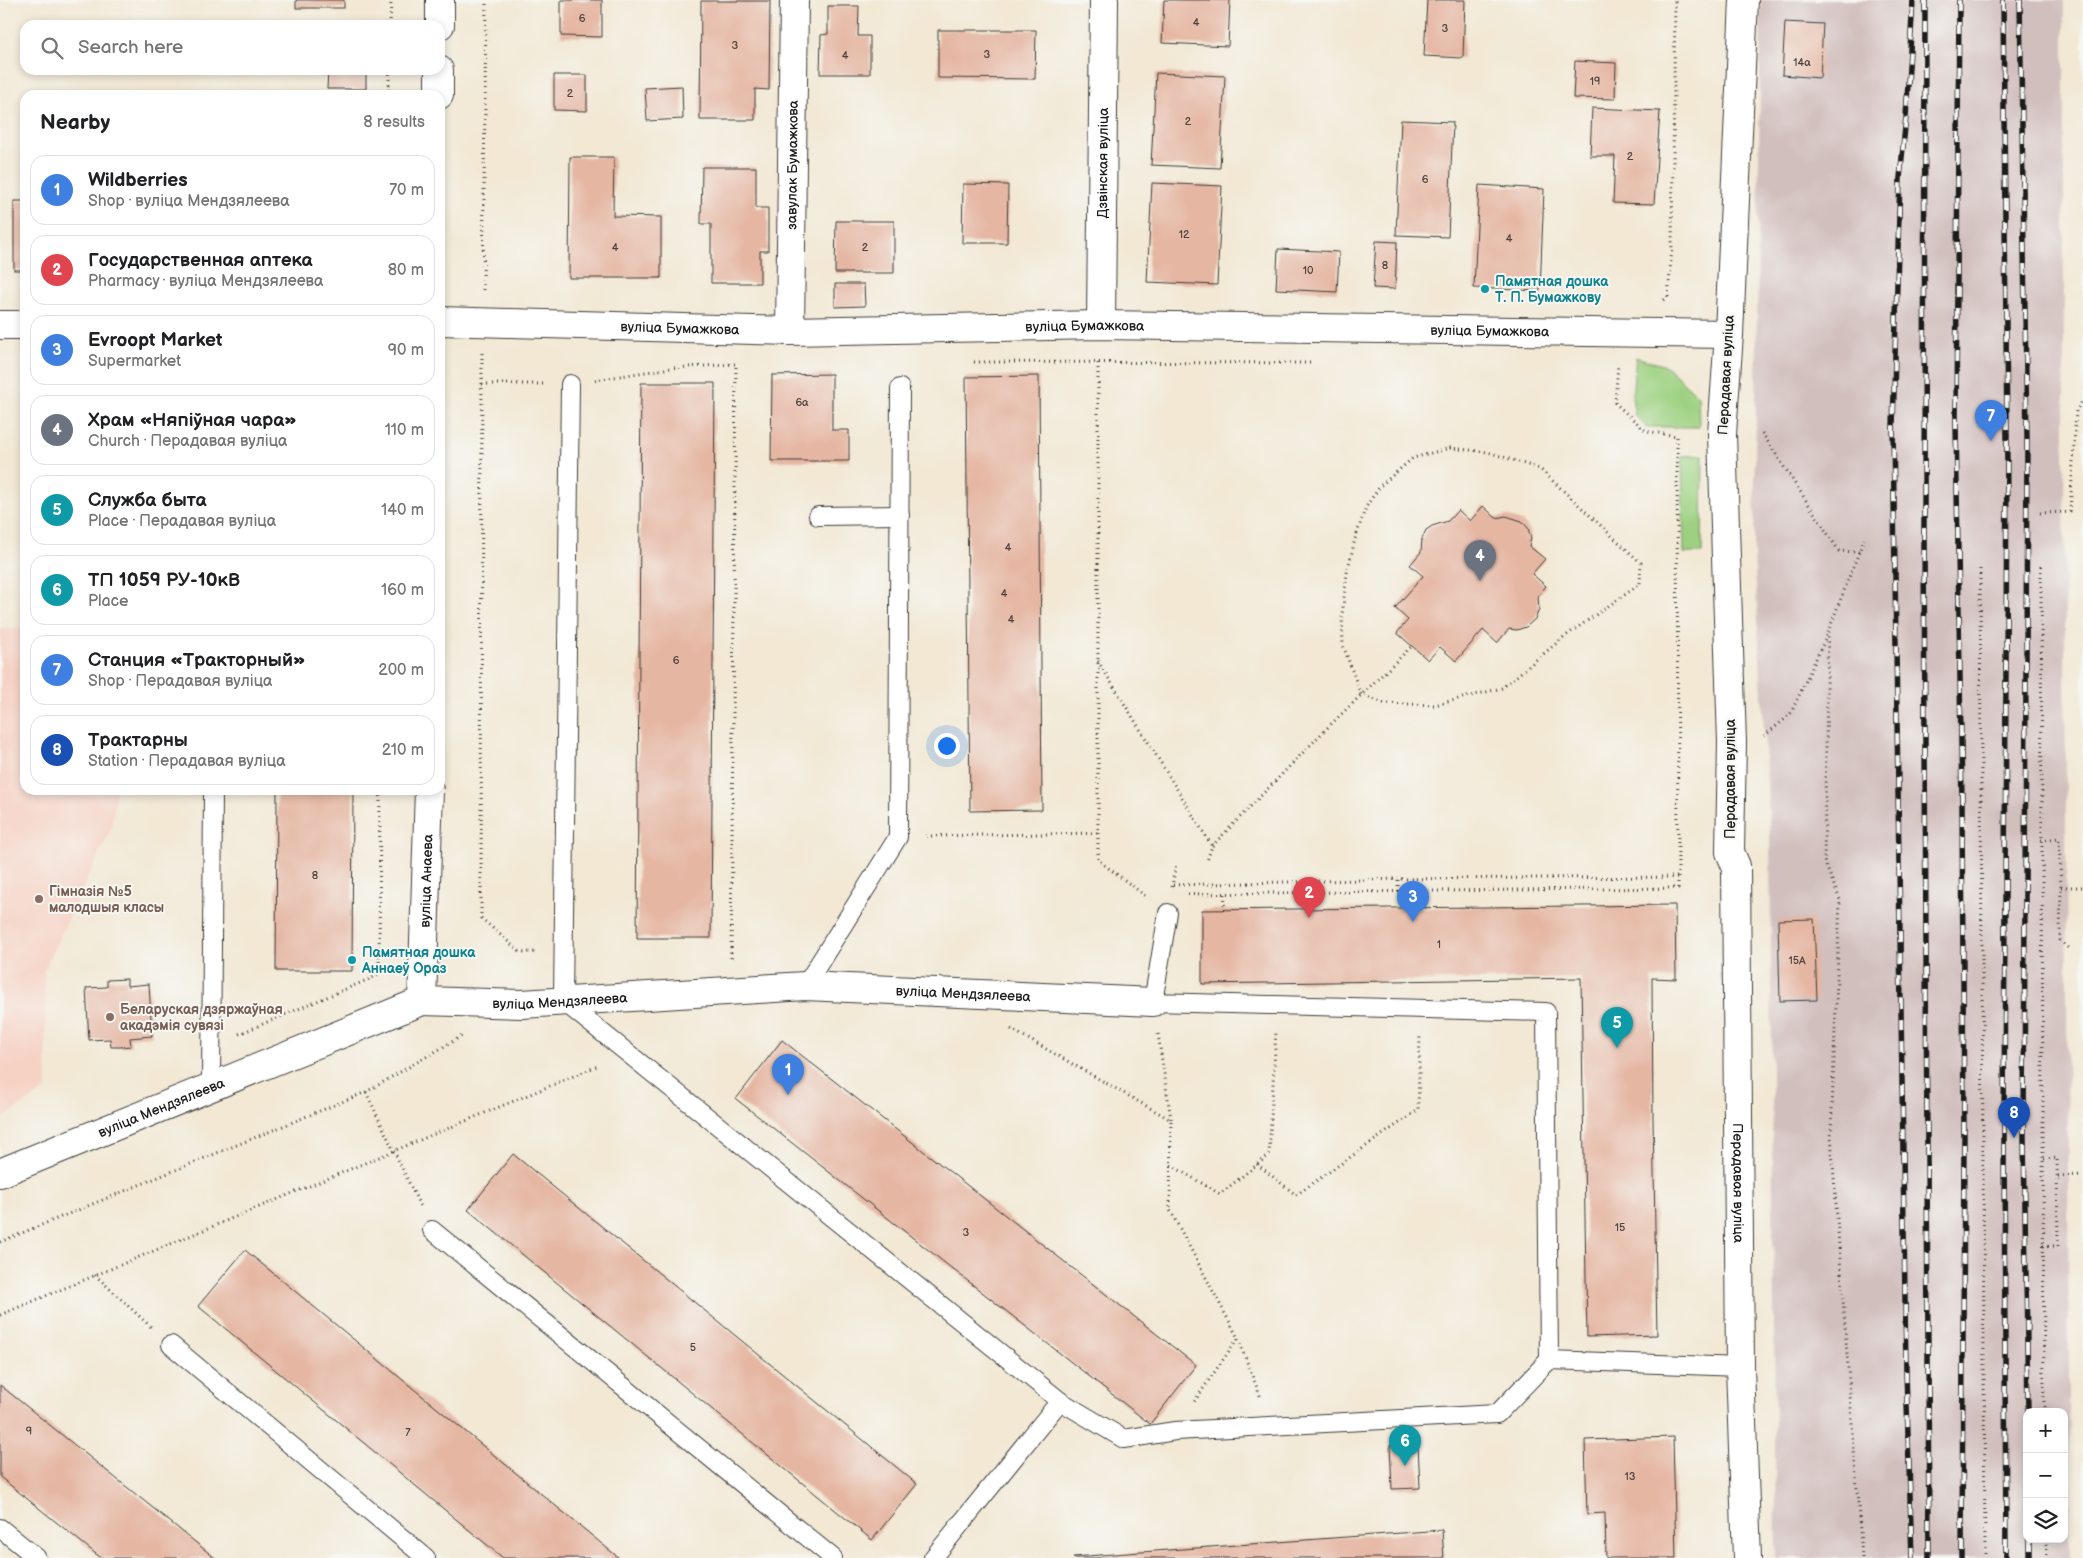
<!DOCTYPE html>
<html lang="en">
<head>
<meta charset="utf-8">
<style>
  :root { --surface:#fff; --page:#f6f6f6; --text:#202124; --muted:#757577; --line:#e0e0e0; --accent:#b45309 }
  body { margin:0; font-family:"Balsamiq Sans",sans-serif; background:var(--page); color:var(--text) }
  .controls { position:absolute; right:15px; bottom:15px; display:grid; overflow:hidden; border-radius:10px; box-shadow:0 2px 8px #0003 }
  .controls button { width:45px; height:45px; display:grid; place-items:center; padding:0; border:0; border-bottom:1px solid var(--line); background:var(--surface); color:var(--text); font:25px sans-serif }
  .you { position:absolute; left:946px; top:745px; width:18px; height:18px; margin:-12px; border:4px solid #fff; border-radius:50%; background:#1a73e8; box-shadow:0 0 0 8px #1a73e833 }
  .badge { display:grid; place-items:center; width:32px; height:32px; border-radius:50%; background:var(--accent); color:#fff; font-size:16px; font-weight:700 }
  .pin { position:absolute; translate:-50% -41px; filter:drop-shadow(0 1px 2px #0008) }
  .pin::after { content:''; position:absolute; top:26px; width:18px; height:15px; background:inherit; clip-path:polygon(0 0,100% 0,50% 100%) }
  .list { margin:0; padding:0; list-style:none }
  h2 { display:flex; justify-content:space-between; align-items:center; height:65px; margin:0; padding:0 20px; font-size:21px }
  h2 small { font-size:16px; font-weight:400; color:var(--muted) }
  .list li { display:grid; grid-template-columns:32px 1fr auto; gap:15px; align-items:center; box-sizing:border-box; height:70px; margin:0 10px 10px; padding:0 10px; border:1px solid var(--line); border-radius:15px }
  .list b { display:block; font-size:19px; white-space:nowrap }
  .list p { margin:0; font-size:16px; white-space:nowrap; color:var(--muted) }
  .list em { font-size:16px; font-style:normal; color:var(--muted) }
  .icon { flex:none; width:28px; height:28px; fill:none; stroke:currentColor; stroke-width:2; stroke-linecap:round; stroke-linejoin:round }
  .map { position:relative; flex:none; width:2083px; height:1558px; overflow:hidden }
  .search { position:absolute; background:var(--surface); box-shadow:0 2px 8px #0003; left:20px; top:20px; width:425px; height:55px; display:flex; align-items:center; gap:12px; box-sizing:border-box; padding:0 18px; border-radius:15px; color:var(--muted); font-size:19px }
  .panel { position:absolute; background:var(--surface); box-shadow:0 2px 8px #0003; left:20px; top:90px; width:425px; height:705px; border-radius:15px }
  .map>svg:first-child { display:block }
  .built { fill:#f6d2c4 }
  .industrial { fill:#d1bfbe; fill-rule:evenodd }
  .green { fill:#9dd181; stroke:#5c764e }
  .building { fill:#e5b6a2 }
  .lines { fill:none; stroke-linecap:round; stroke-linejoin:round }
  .service-casing { stroke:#3c3b38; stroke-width:20 }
  .minor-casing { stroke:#3c3b38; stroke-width:30 }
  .tertiary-casing { stroke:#3c3b38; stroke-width:30 }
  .path { stroke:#3c3b38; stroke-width:3; stroke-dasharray:1 4; stroke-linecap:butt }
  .service { stroke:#fff; stroke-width:18 }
  .minor { stroke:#fff; stroke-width:28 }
  .tertiary { stroke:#fff; stroke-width:28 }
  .rail-casing { stroke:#1c1c1c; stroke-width:5.5 }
  .rail { stroke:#f6f6f2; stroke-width:4; stroke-dasharray:11; stroke-linecap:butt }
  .culture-dot { fill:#0f9aa8; stroke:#f6f6f2; stroke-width:2 }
  .education-dot { fill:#8d6e63; stroke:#f6f6f2; stroke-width:2 }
  .labels { text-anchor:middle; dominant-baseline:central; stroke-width:4; stroke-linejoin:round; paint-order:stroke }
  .number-label { font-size:11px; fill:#4e423e }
  .street-label { font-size:14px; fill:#1c1c1c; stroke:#f6f6f2 }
  .culture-label { font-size:14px; font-weight:bold; fill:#0d838f; stroke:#f6f6f2; text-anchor:start }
  .education-label { font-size:14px; font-weight:bold; fill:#785e54; stroke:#f6f6f2; text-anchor:start }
</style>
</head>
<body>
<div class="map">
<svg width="2083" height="1558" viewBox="0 0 2083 1558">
  <rect width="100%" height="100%" fill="#f6f6f2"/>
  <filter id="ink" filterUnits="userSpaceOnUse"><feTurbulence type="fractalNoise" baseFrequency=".02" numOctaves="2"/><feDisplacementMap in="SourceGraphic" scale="10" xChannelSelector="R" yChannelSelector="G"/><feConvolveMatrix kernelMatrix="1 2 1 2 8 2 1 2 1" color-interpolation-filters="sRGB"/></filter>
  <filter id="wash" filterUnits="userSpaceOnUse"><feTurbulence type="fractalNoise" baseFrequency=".0096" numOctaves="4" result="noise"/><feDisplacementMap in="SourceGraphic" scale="20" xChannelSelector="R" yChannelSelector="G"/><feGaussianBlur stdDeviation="1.12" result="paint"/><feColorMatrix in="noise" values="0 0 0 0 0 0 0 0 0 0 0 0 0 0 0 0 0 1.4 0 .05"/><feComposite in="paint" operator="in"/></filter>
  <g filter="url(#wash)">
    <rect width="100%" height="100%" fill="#f2e8d4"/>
    <path class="built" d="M25,628V790H116L112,827L44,970L47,1089L0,1120V629Z"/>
    <path class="industrial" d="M1761,0H2064V438L2070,1558H1776L1770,839L1754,552ZM2027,1412H2064V1539H2027Z"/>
    <g class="green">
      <path d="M1636,357L1666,366L1698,396L1699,427H1646L1635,416L1632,397Z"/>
      <path d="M1703,455L1702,553H1684L1682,456Z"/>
    </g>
    <g id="blocks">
      <g class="building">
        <rect x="296" y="0" width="48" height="8"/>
        <path d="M561,0H602V37L561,36Z"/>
        <path d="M1164,0H1230L1228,46L1162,43Z"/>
        <path d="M1427,0H1465L1463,58L1424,56Z"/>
        <path d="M701,1H770L769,90L755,89V120H700Z"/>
        <path d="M828,6H859L858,36H870V74H820L821,35L828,34Z"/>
        <path d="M1785,22L1823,24L1820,78L1782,75Z"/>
        <path d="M938,30H1036L1035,79L938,78Z"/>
        <path d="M1575,61L1616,63L1615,99L1573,98Z"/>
        <path d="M328,70H366V89H327Z"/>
        <path d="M1156,73L1225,76L1220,168L1151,165Z"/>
        <path d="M554,75H587V111L554,110Z"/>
        <path d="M682,86L683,119L647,121L645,88Z"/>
        <path d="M1592,108L1660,111L1654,204L1613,203L1615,156H1590Z"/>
        <path d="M1401,120L1453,122L1448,237L1396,235Z"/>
        <path d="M570,157H614L613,216L661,217V278H569Z"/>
        <path d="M702,167H756V208H768V251H760V283H711V224H701Z"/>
        <path d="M1152,183L1222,186L1217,285L1147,282Z"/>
        <path d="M963,184L1008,185L1007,243H962Z"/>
        <path d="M1479,185L1544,189L1540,291L1474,288Z"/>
        <rect x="14" y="201" width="11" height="69"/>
        <path d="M836,221H894V273H835Z"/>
        <path d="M1376,241L1397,242L1395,289L1373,288Z"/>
        <path d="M1278,249L1339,252L1337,292L1276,289Z"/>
        <path d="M835,284H864L865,306L835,307Z"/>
        <path d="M832,374V430H849V461H771L772,375Z"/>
        <path d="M1039,376L1042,810L970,811L966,377Z"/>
        <path d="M641,383H715L711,938H637Z"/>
        <path d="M1483,506L1496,518L1506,516L1522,521L1528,528L1531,538L1529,546L1545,559L1532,574L1546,586L1538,596L1539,610L1535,619L1526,627L1517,630L1509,629L1497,643L1483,630L1456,661L1440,647L1428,660L1397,633L1408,620L1395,608L1423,576L1410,565L1421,552L1422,539L1426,530L1432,526L1448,521L1458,510L1470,521Z"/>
        <path d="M277,790H353L352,971H276Z"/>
        <path d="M1675,905L1676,979L1652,978L1653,1118L1657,1335L1587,1337L1581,978L1202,984V910Z"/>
        <path d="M1814,919L1817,1000L1780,1001L1778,920Z"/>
        <path d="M127,979V986L149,984L152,1036L130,1038L131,1046L120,1047H111L110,1039L89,1040L86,988L107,987V980Z"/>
        <path d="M782,1040L1196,1365L1150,1424L736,1099Z"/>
        <path d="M513,1154L917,1484L872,1540L468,1210Z"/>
        <path d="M245,1250L619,1558H503L198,1306Z"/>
        <path d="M0,1385L215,1558H101L0,1477Z"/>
        <path d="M1673,1437L1676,1558H1606L1605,1513L1587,1514L1585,1440Z"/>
        <path d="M1418,1444L1420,1488L1392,1489L1390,1445Z"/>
        <path d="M1442,1530L1444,1558H1073V1557Z"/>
      </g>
    </g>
  </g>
  <g filter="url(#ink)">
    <use href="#blocks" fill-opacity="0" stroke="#3c3b38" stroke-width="1"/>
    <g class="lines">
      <g class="service-casing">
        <g id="service">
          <path d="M570,384L563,1001L1060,1401L1124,1439L1175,1431L1497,1414L1549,1360L1546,1012L1153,1002L1168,913"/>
          <path d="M818,516L900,515"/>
          <path d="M805,986L898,837L900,388"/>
          <path d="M211,1087L213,790"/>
          <path d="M432,1230L833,1558"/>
          <path d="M171,1345L426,1558"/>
          <path d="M1549,1360L1740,1367"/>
          <path d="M0,1528L37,1558"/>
          <path d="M933,1558L1060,1401"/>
        </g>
      </g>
      <g class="minor-casing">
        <g id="minor">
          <path id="s1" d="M1744,0L1729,334L1722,434L1732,742L1730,852L1736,866L1740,1367L1747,1558"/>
          <path id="s2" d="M440,321L790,331L1101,325L1729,334"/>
          <path d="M0,325H25"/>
          <path id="s3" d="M1101,325L1104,0"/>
          <path id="s4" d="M790,331L794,0"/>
          <path id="s5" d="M422,1001L522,1004L805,986L1153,1002"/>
        </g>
      </g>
      <g class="tertiary-casing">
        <g id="tertiary">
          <path d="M440,25V0"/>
          <path d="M439,95V70"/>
          <path id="s6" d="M0,1173L422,1001L429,790"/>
        </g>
      </g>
      <g class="path">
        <path d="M390,25L391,0"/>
        <path d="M389,95V70"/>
        <path d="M483,290L486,0"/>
        <path d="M1664,300L1668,297L1672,246L1675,0"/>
        <path d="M482,353L481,918L520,952H538"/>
        <path d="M974,362L1310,363"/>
        <path d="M1098,363V860L1148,898"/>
        <path d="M595,380L671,368L736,364L731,959"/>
        <path d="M482,384H544"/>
        <path d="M1762,433L1839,551L1859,552"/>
        <path d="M1450,448L1488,452L1540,469L1641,563L1640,584L1564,637L1502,688L1435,705L1384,703L1361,695L1343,645L1342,615L1347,573L1355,539L1366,507L1380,486L1413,458Z"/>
        <path d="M2040,513L2070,512L2076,411L2083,400"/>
        <path d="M2041,566L2044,1412"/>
        <path d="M1980,569L1985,1558"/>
        <path d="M1098,661L1212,846L1207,861"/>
        <path d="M1764,736L1790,715L1827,635"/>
        <path d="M926,836L1098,833"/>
        <path d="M2041,840L2059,838L2061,887L2060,940L2069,949"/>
        <path d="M1212,846L1326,729L1412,646"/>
        <path d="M1173,885L1398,879"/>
        <path d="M1172,887L1176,863"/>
        <path d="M2061,887H2083"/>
        <path d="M1398,891V879L1678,877"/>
        <path d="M1188,894L1678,888L1677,436L1646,431L1615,403L1618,364"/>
        <path d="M1413,908V890"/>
        <path d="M1224,910L1225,893"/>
        <path d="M1011,1029L1171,1120L1170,1210L1238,1338L1194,1402"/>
        <path d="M239,1034L379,975L380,790"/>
        <path d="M1158,1034L1171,1119"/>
        <path d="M366,1092L420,1206"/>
        <path d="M1257,1164L1296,1195L1418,1110L1420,1035"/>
        <path d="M1171,1165L1220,1194L1269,1155L1276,1031"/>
        <path d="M2058,1176L2083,1175"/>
        <path d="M0,1242L366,1092L462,1036"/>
        <path d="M2043,1246H2058L2057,1158L2043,1159"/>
        <path d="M95,1275L152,1328"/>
        <path d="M0,1315L600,1065"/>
        <path d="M1238,1339L1261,1398"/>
        <path d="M2046,1539V1558"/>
        <path d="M1862,1558L1831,1136L1840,900L1824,861L1828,632L1864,539"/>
      </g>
      <use href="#service" class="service"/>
      <use href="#minor" class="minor"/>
      <use href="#tertiary" class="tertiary"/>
      <g class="rail-casing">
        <g id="rail">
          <path d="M1925,0L1924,534L1929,1558"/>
          <path d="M1959,0L1956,422L1962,804L1964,1137L1962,1558"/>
          <path d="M2003,0L2007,436L2004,1137L2006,1558"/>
          <path d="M2020,0L2027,437L2024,1137L2028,1412"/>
          <path d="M2029,1539V1558"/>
          <path d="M1912,1558L1906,1372L1893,427L1900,178L1906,117L1913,0"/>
        </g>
      </g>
      <use href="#rail" class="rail"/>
    </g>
  </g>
  <g class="culture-dot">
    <circle cx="1485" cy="289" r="5"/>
    <circle cx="352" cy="960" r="5"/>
  </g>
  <g class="education-dot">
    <circle cx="39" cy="899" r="5"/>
    <circle cx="110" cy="1017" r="5"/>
  </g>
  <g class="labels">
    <g class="number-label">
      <text x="582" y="18">6</text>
      <text x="1196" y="22">4</text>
      <text x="1445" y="28">3</text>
      <text x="735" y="45">3</text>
      <text x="987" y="54">3</text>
      <text x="845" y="55">4</text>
      <text x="1802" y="62">14а</text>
      <text x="1595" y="81">19</text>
      <text x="570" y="93">2</text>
      <text x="1188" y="121">2</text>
      <text x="1630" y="156">2</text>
      <text x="1425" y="179">6</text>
      <text x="1184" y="234">12</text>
      <text x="1509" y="238">4</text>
      <text x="615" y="247">4</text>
      <text x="865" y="247">2</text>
      <text x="1385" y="265">8</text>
      <text x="1308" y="270">10</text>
      <text x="802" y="402">6а</text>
      <text x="1008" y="547">4</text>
      <text x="1004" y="593">4</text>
      <text x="1011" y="619">4</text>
      <text x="676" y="660">6</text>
      <text x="315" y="875">8</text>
      <text x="1439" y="944">1</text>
      <text x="1797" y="960">15А</text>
      <text x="1620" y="1227">15</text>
      <text x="966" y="1232">3</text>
      <text x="693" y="1347">5</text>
      <text x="29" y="1431">9</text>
      <text x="408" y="1432">7</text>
      <text x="1630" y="1476">13</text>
    </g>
    <g class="street-label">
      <text stroke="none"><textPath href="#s3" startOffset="162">Дзвінская вуліца</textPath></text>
      <text stroke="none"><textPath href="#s4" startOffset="166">завулак Бумажкова</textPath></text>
      <text stroke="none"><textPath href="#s2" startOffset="645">вуліца Бумажкова</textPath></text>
      <text stroke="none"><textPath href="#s2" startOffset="240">вуліца Бумажкова</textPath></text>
      <text stroke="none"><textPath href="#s2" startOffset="1050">вуліца Бумажкова</textPath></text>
      <text transform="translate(1726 375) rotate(-87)">Перадавая вуліца</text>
      <text transform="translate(1730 779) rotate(-90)">Перадавая вуліца</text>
      <text stroke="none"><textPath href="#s6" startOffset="576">вуліца Анаева</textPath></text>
      <text stroke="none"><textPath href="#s5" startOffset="542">вуліца Мендзялеева</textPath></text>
      <text stroke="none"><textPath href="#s5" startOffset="138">вуліца Мендзялеева</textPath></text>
      <text stroke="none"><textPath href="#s6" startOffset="174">вуліца Мендзялеева</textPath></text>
      <text stroke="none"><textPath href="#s1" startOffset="1185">Перадавая вуліца</textPath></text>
    </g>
    <g class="culture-label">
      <text x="1495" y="281">Памятная дошка<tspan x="1495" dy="16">Т. П. Бумажкову</tspan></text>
      <text x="362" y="952">Памятная дошка<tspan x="362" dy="16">Аннаеў Ораз</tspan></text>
    </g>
    <g class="education-label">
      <text x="49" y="891">Гімназія №5<tspan x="49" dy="16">малодшыя класы</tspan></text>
      <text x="120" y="1009">Беларуская дзяржаўная<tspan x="120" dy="16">акадэмія сувязі</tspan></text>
    </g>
  </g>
</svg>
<div class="controls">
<button>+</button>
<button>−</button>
<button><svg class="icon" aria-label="layers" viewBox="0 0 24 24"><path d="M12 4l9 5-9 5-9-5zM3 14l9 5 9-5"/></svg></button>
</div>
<div class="you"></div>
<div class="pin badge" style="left:788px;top:1095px;background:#3f7fe0">1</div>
<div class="pin badge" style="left:1309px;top:918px;background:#e0444e">2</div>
<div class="pin badge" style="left:1413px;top:922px;background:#3f7fe0">3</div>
<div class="pin badge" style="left:1480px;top:581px;background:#6b7280">4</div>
<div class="pin badge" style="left:1617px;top:1048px;background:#0f9aa8">5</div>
<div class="pin badge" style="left:1405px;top:1466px;background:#0f9aa8">6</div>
<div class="pin badge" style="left:1991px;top:441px;background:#3f7fe0">7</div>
<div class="pin badge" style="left:2014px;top:1138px;background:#1a4fb4">8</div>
<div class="search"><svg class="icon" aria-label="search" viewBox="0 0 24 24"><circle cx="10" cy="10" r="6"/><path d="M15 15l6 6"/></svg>Search here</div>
<section class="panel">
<h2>Nearby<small>8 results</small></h2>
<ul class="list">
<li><span class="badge" style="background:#3f7fe0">1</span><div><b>Wildberries</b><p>Shop · вуліца Мендзялеева</p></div><em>70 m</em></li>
<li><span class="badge" style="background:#e0444e">2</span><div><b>Государственная аптека</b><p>Pharmacy · вуліца Мендзялеева</p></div><em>80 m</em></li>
<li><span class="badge" style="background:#3f7fe0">3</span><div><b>Evroopt Market</b><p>Supermarket</p></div><em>90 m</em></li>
<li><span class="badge" style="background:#6b7280">4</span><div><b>Храм «Няпіўная чара»</b><p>Church · Перадавая вуліца</p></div><em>110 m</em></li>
<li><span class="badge" style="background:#0f9aa8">5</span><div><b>Служба быта</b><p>Place · Перадавая вуліца</p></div><em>140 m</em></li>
<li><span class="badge" style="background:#0f9aa8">6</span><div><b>ТП 1059 РУ-10кВ</b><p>Place</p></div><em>160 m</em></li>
<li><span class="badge" style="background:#3f7fe0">7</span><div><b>Станция «Тракторный»</b><p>Shop · Перадавая вуліца</p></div><em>200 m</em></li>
<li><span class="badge" style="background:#1a4fb4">8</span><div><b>Трактарны</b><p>Station · Перадавая вуліца</p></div><em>210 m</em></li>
</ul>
</section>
</div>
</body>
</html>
